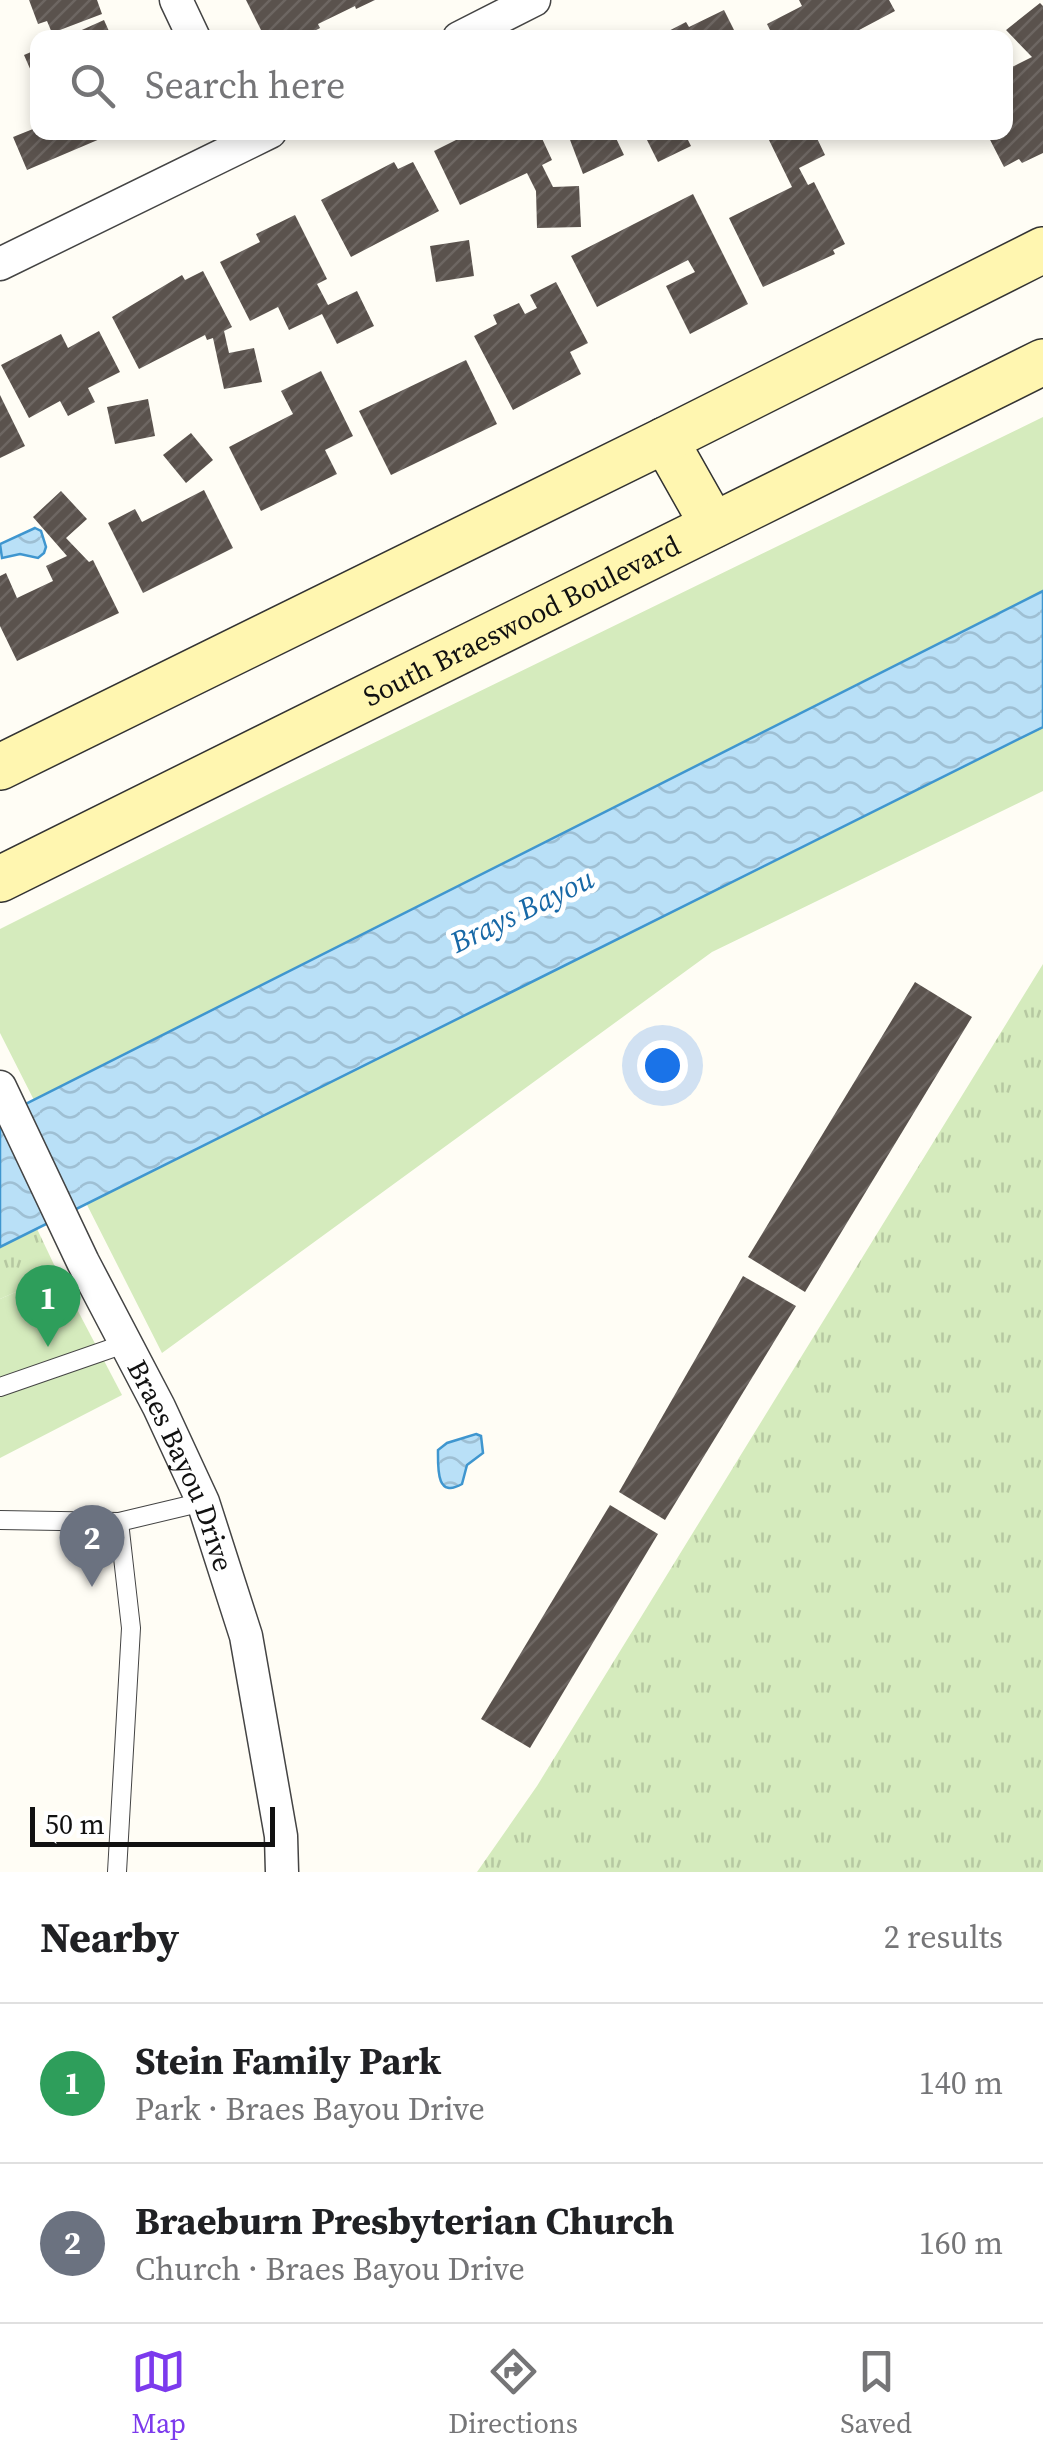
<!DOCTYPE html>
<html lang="en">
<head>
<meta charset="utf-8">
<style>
  :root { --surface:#fff; --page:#f2f2f2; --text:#202124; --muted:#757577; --line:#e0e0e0; --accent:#7c3aed }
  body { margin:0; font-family:"Source Serif 4",serif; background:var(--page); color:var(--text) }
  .scale { position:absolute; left:30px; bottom:25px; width:245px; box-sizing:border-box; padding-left:10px; border:5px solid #111; border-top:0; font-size:28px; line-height:35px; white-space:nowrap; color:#111; -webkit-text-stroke:8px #fff; paint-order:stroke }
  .you { position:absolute; left:662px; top:1065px; width:35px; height:35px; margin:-25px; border:8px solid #fff; border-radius:50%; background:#1a73e8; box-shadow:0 0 0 15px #1a73e833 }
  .badge { display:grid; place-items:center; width:65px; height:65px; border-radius:50%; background:var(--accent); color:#fff; font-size:32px; font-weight:700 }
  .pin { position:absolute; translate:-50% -82px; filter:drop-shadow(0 2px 5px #0008) }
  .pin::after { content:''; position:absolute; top:52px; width:35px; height:30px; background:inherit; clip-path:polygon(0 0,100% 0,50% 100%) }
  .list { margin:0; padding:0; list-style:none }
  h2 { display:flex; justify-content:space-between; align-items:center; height:130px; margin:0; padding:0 40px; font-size:42px }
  h2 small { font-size:32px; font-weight:400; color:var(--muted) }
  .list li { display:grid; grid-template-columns:65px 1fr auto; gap:30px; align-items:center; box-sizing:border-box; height:160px; padding:0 40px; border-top:2px solid var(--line) }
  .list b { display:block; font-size:38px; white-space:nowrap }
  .list p { margin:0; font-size:32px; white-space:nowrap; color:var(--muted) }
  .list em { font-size:32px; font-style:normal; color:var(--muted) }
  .icon { flex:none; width:55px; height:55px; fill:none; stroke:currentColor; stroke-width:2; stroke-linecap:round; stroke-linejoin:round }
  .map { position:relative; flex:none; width:1043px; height:1872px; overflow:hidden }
  .search { position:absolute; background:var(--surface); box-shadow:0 5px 15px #0003; left:30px; right:30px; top:30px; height:110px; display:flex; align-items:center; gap:25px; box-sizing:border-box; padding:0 35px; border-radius:20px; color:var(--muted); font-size:38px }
  .sheet { height:450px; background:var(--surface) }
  nav { display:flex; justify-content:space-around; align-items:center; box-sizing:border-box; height:140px; border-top:2px solid var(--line); background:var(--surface); font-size:28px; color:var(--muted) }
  nav a { display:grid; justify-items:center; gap:5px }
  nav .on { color:var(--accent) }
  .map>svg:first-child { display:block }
  .grass { fill:url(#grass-tufts) }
  .park { fill:#d5ebbd }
  .water { fill:url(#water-waves); stroke:#3f96cf; stroke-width:2.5 }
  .building { fill:url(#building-hatch) }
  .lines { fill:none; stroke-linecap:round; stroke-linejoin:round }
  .service-casing { stroke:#444; stroke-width:20 }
  .minor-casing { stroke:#444; stroke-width:35 }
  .secondary-casing { stroke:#333; stroke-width:48 }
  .service { stroke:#fff; stroke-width:18 }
  .minor { stroke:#fff; stroke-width:32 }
  .secondary { stroke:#fff6b0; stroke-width:45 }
  .labels { text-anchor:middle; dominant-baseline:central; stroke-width:10; stroke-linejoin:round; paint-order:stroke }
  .street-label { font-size:28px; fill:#111; stroke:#fff }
  .water-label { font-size:30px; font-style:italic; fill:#1768a6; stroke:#fff }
</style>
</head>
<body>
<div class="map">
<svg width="1043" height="1872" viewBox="0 0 1043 1872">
  <defs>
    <pattern id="grass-tufts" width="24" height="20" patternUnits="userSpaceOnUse" patternTransform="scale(2.5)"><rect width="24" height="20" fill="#d5ebbd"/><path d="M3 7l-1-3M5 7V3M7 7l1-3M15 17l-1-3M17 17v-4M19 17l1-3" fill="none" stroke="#b6c8a1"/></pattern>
    <pattern id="water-waves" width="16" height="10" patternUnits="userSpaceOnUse" patternTransform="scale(2.5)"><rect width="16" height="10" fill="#b9e0f7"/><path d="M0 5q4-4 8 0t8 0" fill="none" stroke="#9ebfd3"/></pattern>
    <pattern id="building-hatch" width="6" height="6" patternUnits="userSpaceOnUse" patternTransform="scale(2.5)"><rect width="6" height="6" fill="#5a524d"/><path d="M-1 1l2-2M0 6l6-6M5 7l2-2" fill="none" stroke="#6d6662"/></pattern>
  </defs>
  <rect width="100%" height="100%" fill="#fffdf5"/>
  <g class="grass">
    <path d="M1043,964V1872H477L537,1786Z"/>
    <path d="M0,1151L58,1273L0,1299Z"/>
  </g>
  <g class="park">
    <path d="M1043,417V791L712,952L162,1353L0,1033V929L275,791Z"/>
    <path d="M58,1273L122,1395L0,1458V1299Z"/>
  </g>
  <g class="water">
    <path d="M35,528L41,531L46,547L44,553L38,558L20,554L2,558L0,544Z"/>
    <path d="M1043,591V727L0,1247V1117Z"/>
    <path d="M476,1434L481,1436L483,1453L467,1465L462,1484C436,1499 438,1468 438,1450L447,1443Z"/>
  </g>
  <g class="building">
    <path d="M29,0H97L102,14L52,33L47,21L38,24Z"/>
    <path d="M246,0H375L356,9L355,6L318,24L320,28L301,38H265Z"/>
    <path d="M799,0H889L895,11L844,38H774L767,24L802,6Z"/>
    <path d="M1040,3L1043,6V153L1022,163L1019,159L1004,167L986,132H1006V70L1032,57L1006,30Z"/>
    <path d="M724,10L738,38H655L686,22L689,27Z"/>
    <path d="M104,20L112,38H64Z"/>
    <path d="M38,49V79L35,80L24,55Z"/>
    <path d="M38,127V132L114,133L27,170L13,137Z"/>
    <path d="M472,132H539L552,160L542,165L553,187L579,186L581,227L537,228L536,191L527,173L460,205L434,151Z"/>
    <path d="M567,132H613L624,155L583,174Z"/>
    <path d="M643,132H684L691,146L658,162Z"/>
    <path d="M780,132H814L825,155L799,168L808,185L814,182L845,244L833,250L835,254L763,287L729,218L792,187L768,138Z"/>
    <path d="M394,162L398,169L413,162L439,211L351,257L321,200Z"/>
    <path d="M693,194L748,304L690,334L666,286L695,272L688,260L597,307L571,256Z"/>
    <path d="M295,215L327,279L317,284L328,305L357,291L374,326L337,344L322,314L289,330L278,307L250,321L220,262L260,242L256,234Z"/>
    <path d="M469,240L474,276L436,282L430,246Z"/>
    <path d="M203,271L232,327L224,331L229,353L254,348L262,382L224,389L213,338L207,340L205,335L139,369L112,317L182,275L185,280Z"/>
    <path d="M556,282L588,343L570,352L581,374L513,410L474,336L497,324L493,315L519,303L525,314L537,308L530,295Z"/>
    <path d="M99,331L120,372L88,388L95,402L68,416L60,401L29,418L1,365L61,334L68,348Z"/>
    <path d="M466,360L497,424L391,475L359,411Z"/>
    <path d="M321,371L353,436L325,450L337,474L261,511L229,447L293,414L281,391Z"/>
    <path d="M0,395L25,446L0,458Z"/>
    <path d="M148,399L155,436L115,444L107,407Z"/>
    <path d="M191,433L213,460L186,483L163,455Z"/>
    <path d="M204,490L233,548L143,593L108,523L135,509L142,522Z"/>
    <path d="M61,491L87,519L66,538L89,562L93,560L119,613L17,661L0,626V576L6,573L17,598L53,581L46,566L67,556L33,517Z"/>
    <path d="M915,982L972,1017L805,1292L748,1257Z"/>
    <path d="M743,1276L796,1306L665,1520L619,1492Z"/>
    <path d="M610,1505L658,1534L530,1748L481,1719Z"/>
  </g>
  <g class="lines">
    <g class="service-casing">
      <g id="service">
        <path d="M0,1387L127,1343"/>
        <path d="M0,1520L119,1522L203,1502"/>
        <path d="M117,1872L131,1628L119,1522"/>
      </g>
    </g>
    <g class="minor-casing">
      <g id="minor">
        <path d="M176,0L194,38"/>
        <path d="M459,38L534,0"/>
        <path d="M0,264L270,132"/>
        <path id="s1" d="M0,1087L83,1262L159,1407L203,1502L246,1636L281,1836L282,1872"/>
      </g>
    </g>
    <g class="secondary-casing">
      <g id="secondary">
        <path d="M665,440L713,525"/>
        <path d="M0,767L665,440L1043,250"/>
        <path id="s2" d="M0,879L1043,362"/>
      </g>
    </g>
    <use href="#service" class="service"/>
    <use href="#minor" class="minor"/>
    <use href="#secondary" class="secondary"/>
  </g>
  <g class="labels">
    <g class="street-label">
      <text stroke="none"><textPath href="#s2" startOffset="582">South Braeswood Boulevard</textPath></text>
      <text stroke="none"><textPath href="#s1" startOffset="420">Braes Bayou Drive</textPath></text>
    </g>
    <g class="water-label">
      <text transform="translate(522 910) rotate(-26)">Brays Bayou</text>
    </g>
  </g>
</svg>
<div class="scale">50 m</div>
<div class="you"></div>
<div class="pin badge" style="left:48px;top:1347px;background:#2e9e5b">1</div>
<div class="pin badge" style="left:92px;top:1587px;background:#6b7280">2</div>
<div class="search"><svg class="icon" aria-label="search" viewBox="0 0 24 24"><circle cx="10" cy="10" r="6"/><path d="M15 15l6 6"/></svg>Search here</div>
</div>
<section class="sheet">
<h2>Nearby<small>2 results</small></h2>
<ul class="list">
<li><span class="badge" style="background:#2e9e5b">1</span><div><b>Stein Family Park</b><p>Park · Braes Bayou Drive</p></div><em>140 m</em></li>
<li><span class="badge" style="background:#6b7280">2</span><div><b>Braeburn Presbyterian Church</b><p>Church · Braes Bayou Drive</p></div><em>160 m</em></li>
</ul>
</section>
<nav>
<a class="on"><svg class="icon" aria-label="map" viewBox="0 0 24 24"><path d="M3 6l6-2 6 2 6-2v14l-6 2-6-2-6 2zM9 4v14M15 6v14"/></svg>Map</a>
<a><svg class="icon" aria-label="directions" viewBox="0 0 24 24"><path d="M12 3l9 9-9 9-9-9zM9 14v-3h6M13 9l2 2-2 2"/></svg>Directions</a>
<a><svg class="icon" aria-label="saved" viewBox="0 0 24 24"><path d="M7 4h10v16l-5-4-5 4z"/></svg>Saved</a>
</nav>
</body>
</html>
